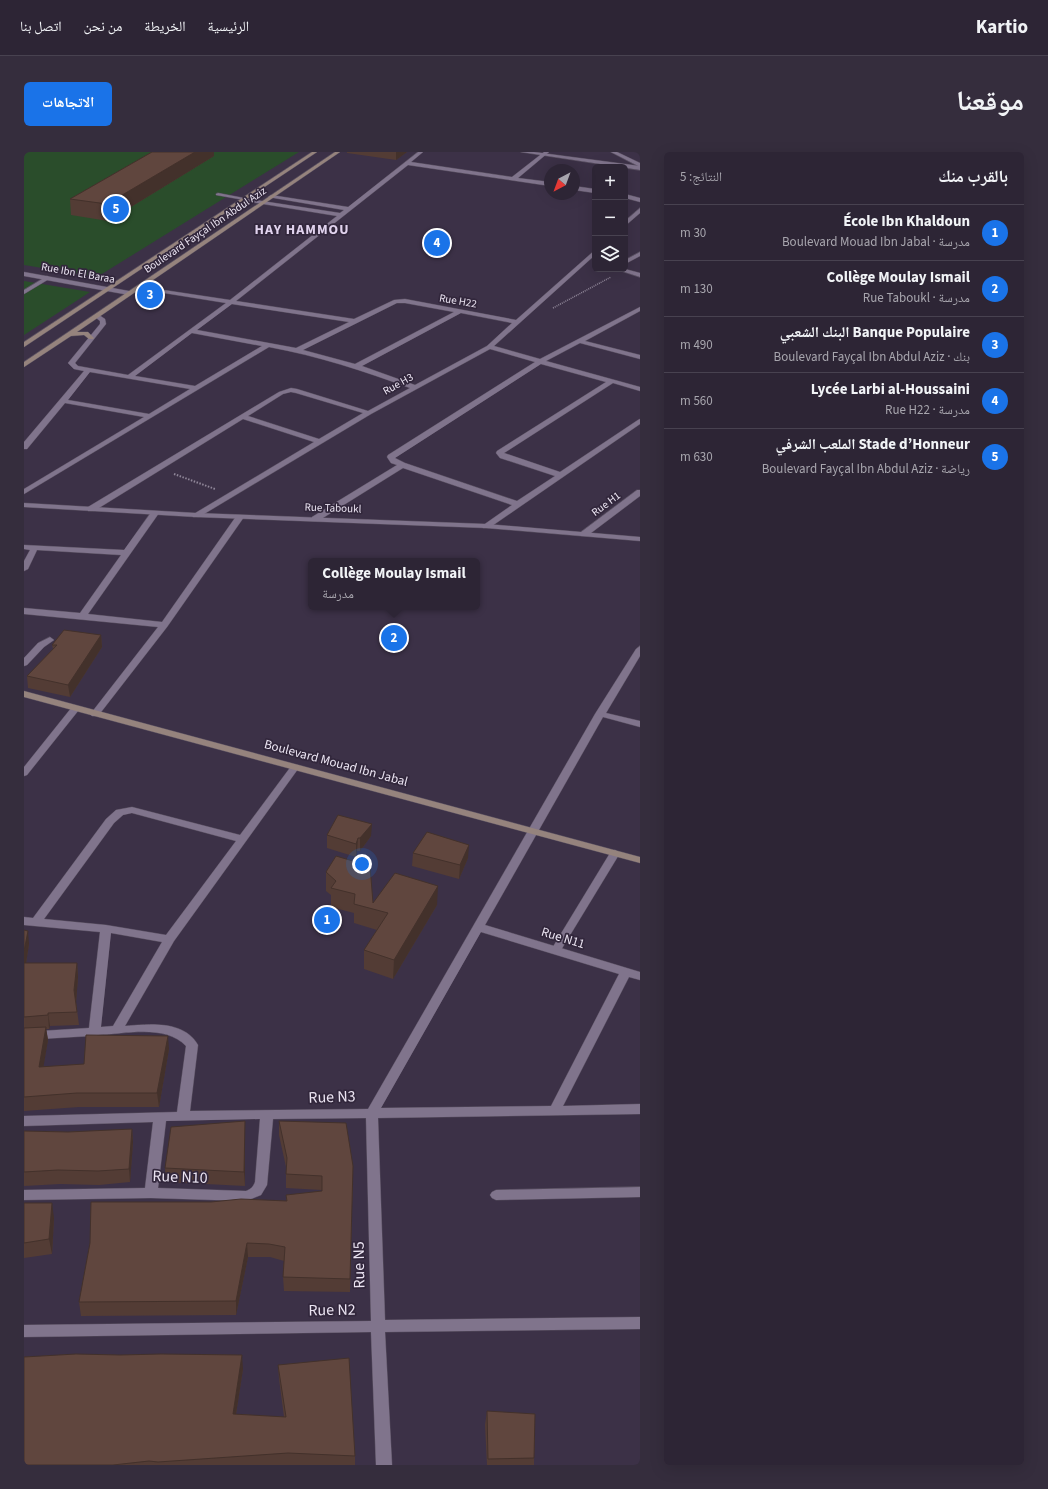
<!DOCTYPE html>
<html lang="ar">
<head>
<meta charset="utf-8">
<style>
  :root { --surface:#2d2535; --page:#352d3d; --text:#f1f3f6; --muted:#a7a5ad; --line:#484250; --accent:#1a73e8 }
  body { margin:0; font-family:"Source Sans 3","Noto Naskh Arabic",sans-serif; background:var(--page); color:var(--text); direction:rtl }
  .controls { position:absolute; right:12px; top:12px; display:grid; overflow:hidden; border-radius:6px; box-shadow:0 4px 16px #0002 }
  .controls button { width:36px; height:36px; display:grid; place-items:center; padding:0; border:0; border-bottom:1px solid var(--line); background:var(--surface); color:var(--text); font:20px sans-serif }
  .compass { position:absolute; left:520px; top:12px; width:36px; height:36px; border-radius:50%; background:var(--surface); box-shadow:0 4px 16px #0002; rotate:221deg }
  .you { position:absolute; left:338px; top:712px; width:14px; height:14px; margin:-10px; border:3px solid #fff; border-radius:50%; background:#1a73e8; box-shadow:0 0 0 6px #1a73e833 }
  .badge { display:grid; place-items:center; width:26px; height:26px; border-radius:50%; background:var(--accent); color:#fff; font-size:13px; font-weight:700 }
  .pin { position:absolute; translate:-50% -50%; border:2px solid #fff; box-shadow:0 1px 4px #0006 }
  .popup { position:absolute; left:284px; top:406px; width:172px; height:52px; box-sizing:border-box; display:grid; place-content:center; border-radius:6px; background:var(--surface); filter:drop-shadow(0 1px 3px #0005); font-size:13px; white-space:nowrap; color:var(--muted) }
  .popup b { font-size:15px; color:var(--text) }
  .popup::after { content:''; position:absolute; left:50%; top:100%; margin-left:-8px; border:8px solid transparent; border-top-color:var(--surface) }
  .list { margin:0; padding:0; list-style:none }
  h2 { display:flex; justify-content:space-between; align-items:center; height:52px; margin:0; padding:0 16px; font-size:17px }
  h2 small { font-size:13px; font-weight:400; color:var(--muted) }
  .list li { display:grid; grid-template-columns:26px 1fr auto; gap:12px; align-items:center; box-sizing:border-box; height:56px; padding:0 16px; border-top:1px solid var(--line) }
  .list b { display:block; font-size:15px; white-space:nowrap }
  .list p { margin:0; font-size:13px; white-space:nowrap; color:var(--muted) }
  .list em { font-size:13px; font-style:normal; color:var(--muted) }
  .icon { flex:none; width:22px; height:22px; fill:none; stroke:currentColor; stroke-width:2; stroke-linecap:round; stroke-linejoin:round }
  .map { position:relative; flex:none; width:616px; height:1313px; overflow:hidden; direction:ltr; border-radius:6px }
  header { display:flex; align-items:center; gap:24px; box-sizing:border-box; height:56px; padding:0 20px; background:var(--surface); border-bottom:1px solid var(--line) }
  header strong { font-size:19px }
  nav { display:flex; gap:22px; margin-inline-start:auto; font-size:14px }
  .intro { display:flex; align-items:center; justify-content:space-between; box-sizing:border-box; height:96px; padding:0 24px }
  h1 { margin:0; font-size:28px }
  .button { padding:10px 18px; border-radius:6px; background:var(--accent); color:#fff; font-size:14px; font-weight:700 }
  main { display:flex; gap:24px; padding:0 24px }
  aside { flex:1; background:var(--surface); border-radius:6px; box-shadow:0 4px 16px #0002 }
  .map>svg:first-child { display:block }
  .green { fill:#2a4d2b }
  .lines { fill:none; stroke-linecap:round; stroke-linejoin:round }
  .service-casing { stroke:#574e5f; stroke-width:1 }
  .minor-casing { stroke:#574e5f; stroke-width:1 }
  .tertiary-casing { stroke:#574e5f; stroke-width:1 }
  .secondary-casing { stroke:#574e5f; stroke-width:1 }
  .path-far1 { stroke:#8f8698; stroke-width:1.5; stroke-dasharray:1 1; stroke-linecap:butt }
  .path { stroke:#8f8698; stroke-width:2; stroke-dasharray:1.5 1.5; stroke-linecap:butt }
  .service { fill:#80748c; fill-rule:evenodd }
  .minor { fill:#80748c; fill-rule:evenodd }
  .tertiary { fill:#80748c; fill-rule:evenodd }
  .secondary { fill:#95837d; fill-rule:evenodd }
  .wall { fill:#533c35 }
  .shaded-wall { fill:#43312b }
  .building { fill:#60463e; stroke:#43312b }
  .labels { text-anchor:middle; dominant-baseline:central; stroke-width:3.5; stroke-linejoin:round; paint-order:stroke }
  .far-street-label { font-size:11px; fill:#ebe4f2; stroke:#32273c }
  .street-label { font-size:13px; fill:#ebe4f2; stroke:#32273c }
  .far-district-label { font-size:14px; font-weight:bold; letter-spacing:1px; fill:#e1d3ee; stroke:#32273c }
  .near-street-label { font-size:16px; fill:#ebe4f2; stroke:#32273c }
</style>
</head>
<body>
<header>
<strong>Kartio</strong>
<nav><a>الرئيسية</a><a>الخريطة</a><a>من نحن</a><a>اتصل بنا</a></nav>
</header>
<div class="intro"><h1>موقعنا</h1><a class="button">الاتجاهات</a></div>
<main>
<aside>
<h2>بالقرب منك<small>النتائج: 5</small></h2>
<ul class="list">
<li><span class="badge">1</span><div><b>École Ibn Khaldoun</b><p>مدرسة · Boulevard Mouad Ibn Jabal</p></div><em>30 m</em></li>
<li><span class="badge">2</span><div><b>Collège Moulay Ismail</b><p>مدرسة · Rue Taboukl</p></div><em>130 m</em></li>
<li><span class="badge">3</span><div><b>Banque Populaire البنك الشعبي</b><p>بنك · Boulevard Fayçal Ibn Abdul Aziz</p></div><em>490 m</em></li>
<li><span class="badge">4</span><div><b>Lycée Larbi al-Houssaini</b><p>مدرسة · Rue H22</p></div><em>560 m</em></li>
<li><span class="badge">5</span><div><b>Stade d’Honneur الملعب الشرفي</b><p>رياضة · Boulevard Fayçal Ibn Abdul Aziz</p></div><em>630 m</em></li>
</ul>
</aside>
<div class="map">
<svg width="616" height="1313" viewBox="0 0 616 1313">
  <rect width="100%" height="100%" fill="#3c3147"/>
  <g class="green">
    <path d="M0,0H275L73,125L0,113Z"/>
    <path d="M0,129L66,140L0,183Z"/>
  </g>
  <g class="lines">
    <g class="service-casing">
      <g id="service">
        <path d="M194,41L220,46L222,47L220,48L192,43V42Z"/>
        <path d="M23,124L25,125V127L0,142V138Z"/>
        <path d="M591,698L596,701L537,798L536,800H528L527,798L586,701Z"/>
        <path d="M616,1035V1045L472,1048L468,1046L466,1043L468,1040L472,1038Z"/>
      </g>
    </g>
    <g class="minor-casing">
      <g id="minor">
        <path d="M394,0H399L387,10L488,25L520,0H525L494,26L526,30V34L384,13L212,149L330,167L370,148L381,147L492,168L571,98V103L470,194L516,207L616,155V159L561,189L616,203V207L556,191L522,209L616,235V239L589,231L480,301L536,320L614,268L616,267V272L465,376H459L458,374L488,353L379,316L294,369H288V365L373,313L367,311L363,305L364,303L511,210L466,197L347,262L175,365H169L168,363L290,290L219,267L70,359H64V355L255,240L267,236L273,237L344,259L386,236C340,219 294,204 245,195L0,342V337L120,265L41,251L3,297H0V290L60,219L50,217L44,211L76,172V169L71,165V163H75L81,167L82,172L51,211L54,214L104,223L202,151L115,137L113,136V134L206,148L313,64L220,49L217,47L218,46L316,61L320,58L244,45L247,43L324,55ZM373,151H381L430,160L331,212L279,198ZM208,152L325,170L272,196L173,178ZM437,161L488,171L463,194L391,233L338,214ZM168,181L238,194L171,234L111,224ZM517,212L582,230L473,299L472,301L476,306L531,324L493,349L381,311L371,306ZM66,220L166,237L125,262L44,248ZM267,240L272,241L339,261L295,287L224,264L259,242Z"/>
        <path d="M587,0H593L616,11V15Z"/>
        <path d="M550,34L571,37V41L550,38Z"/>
        <path d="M601,42L616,46V50L601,46Z"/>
        <path d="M616,56V61L601,74V69Z"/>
        <path d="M616,100V104L601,112V108Z"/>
        <path d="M591,117H601L616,121V125Z"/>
        <path d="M613,338H616V344L563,384H557V380Z"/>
        <path d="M128,359H131L135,361L64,462L138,470L213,363H216L220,365L143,475L74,564H68L66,562L68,560L134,475L0,462V456L56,461L97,403L13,398L4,417L0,419V409L6,398L0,397V393L100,398Z"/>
        <path d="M26,485L30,488L20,495L3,513L0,514V506L14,491Z"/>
        <path d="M616,494V504L582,561L616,569V575L579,565L461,773L616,820V828L605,825L539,954L616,952V962L354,966L361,1168L616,1165V1177L361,1180L368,1313H352L347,1180L0,1185V1173L347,1169L342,966L249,967L243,1033L237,1043L222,1049L127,1046L0,1048V1038L121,1036L129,970L0,974V964L153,960L162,894C141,872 101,882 74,883L70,885L66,884L0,888V880L65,876L76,780L0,773V765L9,766L82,667L92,658L108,655L216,683L268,613H274L276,615L274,617L150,789L101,874C125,872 160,868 174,893L166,959L344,957L571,562L612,497ZM108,661L212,689L142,783L82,773L20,767L90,671L99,663ZM457,780L595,822L527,954L357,956ZM87,781L138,790L89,874L77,875ZM236,967L231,1030C229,1035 227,1037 222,1039L134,1036L142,969Z"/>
        <path d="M51,554L56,557L54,559L3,623L0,624V615L48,555Z"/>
      </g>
    </g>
    <g class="tertiary-casing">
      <g id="tertiary">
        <path d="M497,0H510L616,14V18Z"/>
        <path d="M0,120L105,139L108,141L105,143L0,124Z"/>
        <path d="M0,351L172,361L462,372L616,385V389L462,376L172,365L0,355Z"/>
      </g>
    </g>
    <g class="secondary-casing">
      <g id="secondary">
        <path d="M288,0H293L0,195V190Z"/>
        <path d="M311,0H316L53,180H64L70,186L69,187H65L60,183L47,184L0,215V210Z"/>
        <path d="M0,539L616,705V711L0,545Z"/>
      </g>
    </g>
    <path class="path-far1" d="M529,156L587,125"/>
    <path class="path" d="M150,322L191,337"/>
    <use href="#service" class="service"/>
    <use href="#minor" class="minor"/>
    <use href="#tertiary" class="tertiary"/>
    <use href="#secondary" class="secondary"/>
  </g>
  <g class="wall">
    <path d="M128,0H190V4L84,69L47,63L46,47Z"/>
    <path d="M323,0H383L372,8L323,1Z"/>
    <path d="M77,483L78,495L46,545L4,536L3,524L29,497L28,493Z"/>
    <path d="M303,683L347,684L336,699H333L332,705L303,696Z"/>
    <path d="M389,701L444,706L435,727L388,714Z"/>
    <path d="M302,720L349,751L413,753L369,827L340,817V798L353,778L330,771V761L307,755V743L302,739Z"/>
    <path d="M0,778L5,792L2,811H53L54,825L52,850L55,873L26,874L25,877H22L24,888L19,915L60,912L145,897L135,955H55L0,959Z"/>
    <path d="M255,969L329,1014L326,1140L260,1139L259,1125L260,1109L246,1105H224L212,1163L57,1164L55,1150L262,1049V1043L298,1039V1038L262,1036V1015L255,983Z"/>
    <path d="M108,977L109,990L106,1030L75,1033L36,1032L0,1034V979L44,980Z"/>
    <path d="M221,983V1034L142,1030L141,1016Z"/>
    <path d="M0,1051L30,1066L28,1102L0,1106Z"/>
    <path d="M254,1213L331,1304V1313H0L219,1217L212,1262L260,1265L255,1227Z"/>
    <path d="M463,1259L510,1306V1313H463L461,1273Z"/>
  </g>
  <g class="shaded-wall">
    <path d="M171,0H190V4L84,69L83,52Z"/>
    <path d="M372,0H383L372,8Z"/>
    <path d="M77,483L78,495L46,545L44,533Z"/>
    <path d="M348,672L347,684L336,699V686Z"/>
    <path d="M334,686L333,699L332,705V692Z"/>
    <path d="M445,693L444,706L435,727L436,713Z"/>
    <path d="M414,734L413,753L369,827L370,808Z"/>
    <path d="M4,779L5,792L0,824V799Z"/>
    <path d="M53,811L54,825L52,851L50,838Z"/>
    <path d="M24,861L26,874L25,877L24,863Z"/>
    <path d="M22,875L24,888L17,929L15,915Z"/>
    <path d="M144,884L145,897L135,955L133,941Z"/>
    <path d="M221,969V1034L220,1020Z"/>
    <path d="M108,977L109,990L106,1030L105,1017Z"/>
    <path d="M28,1051L30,1066L28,1102L25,1087Z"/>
    <path d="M223,1091L224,1105L212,1163V1149Z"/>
    <path d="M218,1203L219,1217L210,1275L209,1262Z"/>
  </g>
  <g class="building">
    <path d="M128,0H171L83,52L46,47Z"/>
    <path d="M40,478L77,483L44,533L3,524L33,493H28Z"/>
    <path d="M314,663L348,672L336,686H334L332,692L303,683Z"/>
    <path d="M403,680L445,693L436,713L389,701Z"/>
    <path d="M312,704L346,714L349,751L371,721L414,734L370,808L340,798L364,761L330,752L331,742L307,736L312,729L302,720Z"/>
    <path d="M0,778L4,779L0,799Z"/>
    <path d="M0,811H53L50,838L53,860L24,861V863L0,865Z"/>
    <path d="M22,875L15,915L60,912L62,883L144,884L133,941H53L0,945V876Z"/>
    <path d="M221,969L220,1020L141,1016L147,975Z"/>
    <path d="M255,969L322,971L329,1014L326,1127L259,1125L261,1095L245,1092L223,1091L212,1149L55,1150L66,1091L67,1050H187L217,1047L263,1049L262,1043L298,1039V1024L262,1022L263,1006Z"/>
    <path d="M108,977L105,1017L74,1019L34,1018L0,1020V979L44,980Z"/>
    <path d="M0,1051H28L25,1087L0,1091Z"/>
    <path d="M52,1202L96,1203L137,1202L218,1203L209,1262L262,1265L254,1213L325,1206L331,1304L264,1301L134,1310L125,1309L89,1313H0V1205Z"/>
    <path d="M463,1259L511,1262L510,1306L464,1307Z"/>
  </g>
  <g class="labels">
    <g class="far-street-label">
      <text transform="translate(181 78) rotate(-34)">Boulevard Fayçal Ibn Abdul Aziz</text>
      <text transform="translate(54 121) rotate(10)">Rue Ibn El Baraa</text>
      <text transform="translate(434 149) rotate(10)">Rue H22</text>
      <text transform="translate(374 232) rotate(-29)">Rue H3</text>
      <text transform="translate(582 352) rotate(-37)">Rue H1</text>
      <text transform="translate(309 356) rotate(2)">Rue Taboukl</text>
    </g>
    <g class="street-label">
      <text transform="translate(312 611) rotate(15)">Boulevard Mouad Ibn Jabal</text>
      <text transform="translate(539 786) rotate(17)">Rue N11</text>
    </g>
    <g class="far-district-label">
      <text x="278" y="78">HAY HAMMOU</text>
    </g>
    <g class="near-street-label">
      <text transform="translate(308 945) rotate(-2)">Rue N3</text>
      <text transform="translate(156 1025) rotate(2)">Rue N10</text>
      <text transform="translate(335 1113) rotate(-91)">Rue N5</text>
      <text transform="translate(308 1158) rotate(-1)">Rue N2</text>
    </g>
  </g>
</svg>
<div class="controls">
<button>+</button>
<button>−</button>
<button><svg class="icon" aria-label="layers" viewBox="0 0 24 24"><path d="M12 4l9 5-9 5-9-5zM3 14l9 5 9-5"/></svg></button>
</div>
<svg class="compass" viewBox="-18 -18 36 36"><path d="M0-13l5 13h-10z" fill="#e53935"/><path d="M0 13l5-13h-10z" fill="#a7a5ad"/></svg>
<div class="you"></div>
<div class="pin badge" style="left:303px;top:768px">1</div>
<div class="pin badge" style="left:370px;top:486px">2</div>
<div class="popup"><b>Collège Moulay Ismail</b>مدرسة</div>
<div class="pin badge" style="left:126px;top:143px">3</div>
<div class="pin badge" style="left:413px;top:91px">4</div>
<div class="pin badge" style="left:92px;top:57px">5</div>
</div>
</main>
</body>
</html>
